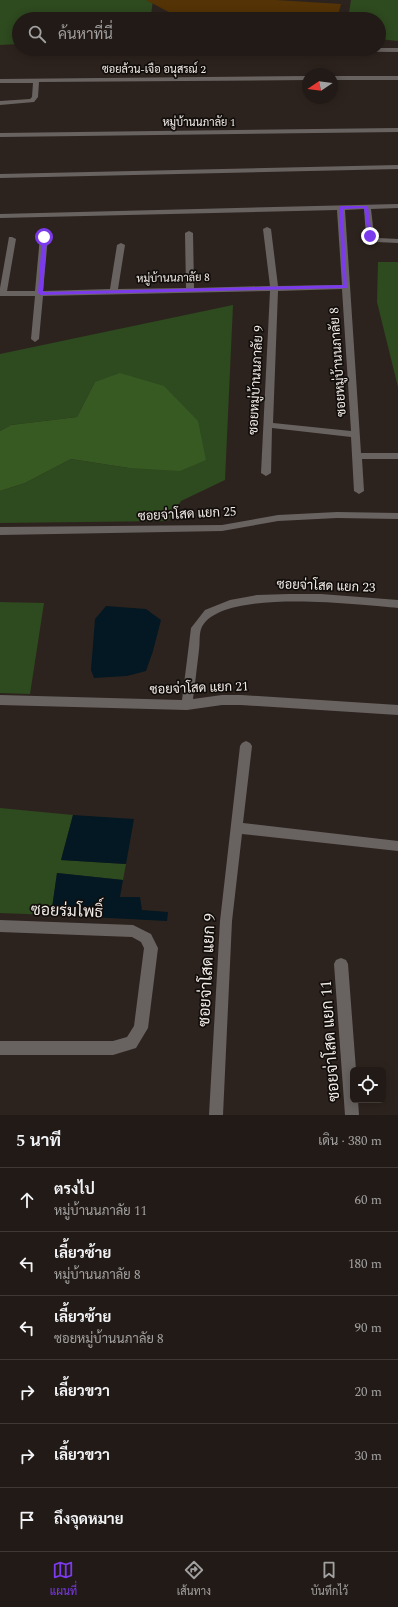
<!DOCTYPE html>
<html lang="th">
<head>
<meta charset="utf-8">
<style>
  :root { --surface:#221a16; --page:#2a231f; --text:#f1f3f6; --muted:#a2a1a1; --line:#3f3835; --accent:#7c3aed }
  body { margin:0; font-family:Spectral,Sarabun,serif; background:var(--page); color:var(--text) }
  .controls { position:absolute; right:12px; bottom:12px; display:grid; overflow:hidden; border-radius:6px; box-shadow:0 2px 10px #0003 }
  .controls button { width:36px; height:36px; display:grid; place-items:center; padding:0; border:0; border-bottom:1px solid var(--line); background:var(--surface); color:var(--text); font:20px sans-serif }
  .compass { position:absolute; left:302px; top:68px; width:36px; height:36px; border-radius:50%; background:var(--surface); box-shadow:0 2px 10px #0003; rotate:257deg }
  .stop { position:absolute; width:12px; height:12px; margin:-9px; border:3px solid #7c3aed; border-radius:50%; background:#fff }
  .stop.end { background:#7c3aed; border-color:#fff; box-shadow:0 1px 4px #0008 }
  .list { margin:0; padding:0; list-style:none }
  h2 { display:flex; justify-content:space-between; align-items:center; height:52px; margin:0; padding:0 16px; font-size:17px }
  h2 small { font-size:13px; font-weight:400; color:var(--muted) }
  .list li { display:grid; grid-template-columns:26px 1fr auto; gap:12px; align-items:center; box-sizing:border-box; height:64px; padding:0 16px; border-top:1px solid var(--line) }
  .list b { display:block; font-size:15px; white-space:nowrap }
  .list p { margin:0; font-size:13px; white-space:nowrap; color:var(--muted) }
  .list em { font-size:13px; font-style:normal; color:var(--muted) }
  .icon { flex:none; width:22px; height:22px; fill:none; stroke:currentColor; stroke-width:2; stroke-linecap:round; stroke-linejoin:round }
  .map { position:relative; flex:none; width:398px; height:1115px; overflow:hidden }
  .search { position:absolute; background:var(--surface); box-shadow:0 2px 10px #0003; left:12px; right:12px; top:12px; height:44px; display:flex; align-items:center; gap:10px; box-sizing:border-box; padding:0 14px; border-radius:22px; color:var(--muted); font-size:15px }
  .sheet { height:436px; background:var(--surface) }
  nav { display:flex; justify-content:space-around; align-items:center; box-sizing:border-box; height:56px; border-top:1px solid var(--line); background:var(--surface); font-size:11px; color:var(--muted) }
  nav a { display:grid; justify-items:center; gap:2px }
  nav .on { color:var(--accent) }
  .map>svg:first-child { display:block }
  .green { fill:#2e4a1f }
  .forest { fill:#375a23 }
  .water { fill:#031823 }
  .building { fill:#543306 }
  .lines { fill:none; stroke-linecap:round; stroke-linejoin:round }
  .minor { fill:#686361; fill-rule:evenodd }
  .route { fill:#7c3aed }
  .labels { text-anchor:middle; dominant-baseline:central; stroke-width:3.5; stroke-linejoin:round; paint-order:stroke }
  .far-street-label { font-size:11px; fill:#f3ece8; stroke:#120e0b }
  .street-label { font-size:13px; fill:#f3ece8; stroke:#120e0b }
  .near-street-label { font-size:16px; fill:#f3ece8; stroke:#120e0b }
</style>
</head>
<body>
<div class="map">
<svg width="398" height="1115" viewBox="0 0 398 1115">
  <rect width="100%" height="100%" fill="#2d231e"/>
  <g class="green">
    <path d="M0,0H153L151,15L149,19H19V44L0,45Z"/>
    <path d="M351,0H398V41L379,39V19H348Z"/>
    <path d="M378,262H398V387L377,302Z"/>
    <path d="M233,305L225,480L181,501L168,521L0,523V491L25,483L71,459L129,468L95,382L77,417L11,425L0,431V354Z"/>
    <path d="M0,602L44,603L30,694L0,693Z"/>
    <path d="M0,808L73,815L61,860L126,864L123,880L57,873L51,915L0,913Z"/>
  </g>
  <path class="forest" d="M120,373L164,386L198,421L206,460L180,471L129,468L71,459L25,483L0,491V431L11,425L77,417L95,382Z"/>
  <g class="water">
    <path d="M106,606L146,609L161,620L153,651L146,671L127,676L94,678L91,670L95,619Z"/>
    <path d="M73,815L134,819L126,864L61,860Z"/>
    <path d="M57,873L123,880L120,897H140L142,910L168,912L167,921L51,915Z"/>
  </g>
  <path class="building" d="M146,0H276L341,4L337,19H182Z"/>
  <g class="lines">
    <g class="minor">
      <path d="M170,16L174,19H168V17Z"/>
      <path d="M379,48H398V52L299,51L296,49Z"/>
      <path d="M308,76V80L39,82L38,97L34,102L0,105V101L30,99L32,97L33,83H0V79Z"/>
      <rect x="332" y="76" width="66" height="4"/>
      <path d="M398,128V132L0,137V133Z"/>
      <path d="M398,165V169L0,178V174Z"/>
      <path d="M398,204V208L371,209L374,235L378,238L398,239V243L376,242L366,236L364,209L345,210L361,453H398V459H362L364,491L359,494L354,491L351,437L272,428L271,473L266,476L261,473L270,291L43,296L39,339L35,342L31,339L35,296H0V288L9,237H12L16,239L7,291H35L40,237L44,235L48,237L43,291L110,289L117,245L121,243L125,245L118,289L186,288L185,233L189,231L193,233L194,288L270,286L263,229L267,227L271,229L278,286L342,285L337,210L0,218V214ZM342,289L351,431L273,423L278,291Z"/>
      <path d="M337,512L398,513V519L337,518L278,521L222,531L0,535V527L222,525L278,515Z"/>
      <path d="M289,594H321L398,600V608C360,605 218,587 201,629C199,635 200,644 199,650C197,667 195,683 193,699L222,695H241L398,705V715L241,705H222L187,710L0,705V695L182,700L191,628L205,610L230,600L257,595Z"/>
      <path d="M246,741L250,743L252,746L243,823L398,841V851L242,834L232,921L223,1115H209L220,921L240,746L242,743Z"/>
      <path d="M0,920L133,925L151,934L158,948L148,1028L136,1048L113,1055H0V1041H113L127,1037L134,1026L144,948L141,942L132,937L0,932Z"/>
      <path d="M341,958L346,960L348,964L356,1070H353V1100H358L359,1115H345L334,964L336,960Z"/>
    </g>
  </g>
  <path class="route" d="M368,206L372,236L370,237L368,236L364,208L343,209L347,288L40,295L38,293L42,237L44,235L47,237L43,292L343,285L339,208L341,206Z"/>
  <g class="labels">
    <g class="far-street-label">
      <text x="154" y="69">ซอยล้วน-เจือ อนุสรณ์ 2</text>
      <text x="199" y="122">หมู่บ้านนภาลัย 1</text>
      <text transform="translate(173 278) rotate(-1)">หมู่บ้านนภาลัย 8</text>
    </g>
    <g class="street-label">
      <text transform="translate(338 362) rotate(-94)">ซอยหมู่บ้านนภาลัย 8</text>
      <text transform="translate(256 380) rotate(-87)">ซอยหมู่บ้านนภาลัย 9</text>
      <text transform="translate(187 514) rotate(-3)">ซอยจ่าโสด แยก 25</text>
      <text transform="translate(326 586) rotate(2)">ซอยจ่าโสด แยก 23</text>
      <text transform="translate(199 688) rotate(-2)">ซอยจ่าโสด แยก 21</text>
    </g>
    <g class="near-street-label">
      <text transform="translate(67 911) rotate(2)">ซอยร่มโพธิ์</text>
      <text transform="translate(207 970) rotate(-87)">ซอยจ่าโสด แยก 9</text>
      <text transform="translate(330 1041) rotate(-94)">ซอยจ่าโสด แยก 11</text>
    </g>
  </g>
</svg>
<div class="controls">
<button><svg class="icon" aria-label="locate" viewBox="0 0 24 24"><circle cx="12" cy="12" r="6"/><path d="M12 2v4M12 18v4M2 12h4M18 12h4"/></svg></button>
</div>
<svg class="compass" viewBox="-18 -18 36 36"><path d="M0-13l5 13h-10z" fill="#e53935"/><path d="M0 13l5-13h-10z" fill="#a2a1a1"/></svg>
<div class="stop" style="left:44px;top:237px"></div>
<div class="stop end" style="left:370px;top:236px"></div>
<div class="search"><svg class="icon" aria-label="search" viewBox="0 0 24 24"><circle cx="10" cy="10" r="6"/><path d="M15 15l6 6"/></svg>ค้นหาที่นี่</div>
</div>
<section class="sheet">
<h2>5 นาที<small>เดิน · 380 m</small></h2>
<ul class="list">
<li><svg class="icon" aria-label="ahead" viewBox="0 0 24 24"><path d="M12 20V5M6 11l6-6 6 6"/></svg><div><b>ตรงไป</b><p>หมู่บ้านนภาลัย 11</p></div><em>60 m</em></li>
<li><svg class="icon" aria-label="left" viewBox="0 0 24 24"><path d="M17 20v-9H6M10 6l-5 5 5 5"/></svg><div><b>เลี้ยวซ้าย</b><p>หมู่บ้านนภาลัย 8</p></div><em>180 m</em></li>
<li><svg class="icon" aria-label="left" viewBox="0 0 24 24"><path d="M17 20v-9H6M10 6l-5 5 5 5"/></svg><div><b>เลี้ยวซ้าย</b><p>ซอยหมู่บ้านนภาลัย 8</p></div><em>90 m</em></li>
<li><svg class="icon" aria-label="right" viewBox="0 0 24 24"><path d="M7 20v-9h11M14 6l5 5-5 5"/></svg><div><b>เลี้ยวขวา</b></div><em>20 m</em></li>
<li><svg class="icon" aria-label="right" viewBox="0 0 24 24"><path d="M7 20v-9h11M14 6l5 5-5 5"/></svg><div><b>เลี้ยวขวา</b></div><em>30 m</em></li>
<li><svg class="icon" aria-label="arrive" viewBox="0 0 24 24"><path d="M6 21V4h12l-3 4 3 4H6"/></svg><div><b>ถึงจุดหมาย</b></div></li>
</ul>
</section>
<nav>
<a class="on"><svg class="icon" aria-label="map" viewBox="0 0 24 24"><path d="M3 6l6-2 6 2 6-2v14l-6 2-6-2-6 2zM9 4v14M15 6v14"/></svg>แผนที่</a>
<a><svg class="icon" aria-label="directions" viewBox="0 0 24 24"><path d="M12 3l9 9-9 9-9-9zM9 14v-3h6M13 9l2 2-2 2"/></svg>เส้นทาง</a>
<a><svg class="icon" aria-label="saved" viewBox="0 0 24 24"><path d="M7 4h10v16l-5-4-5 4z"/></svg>บันทึกไว้</a>
</nav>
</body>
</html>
